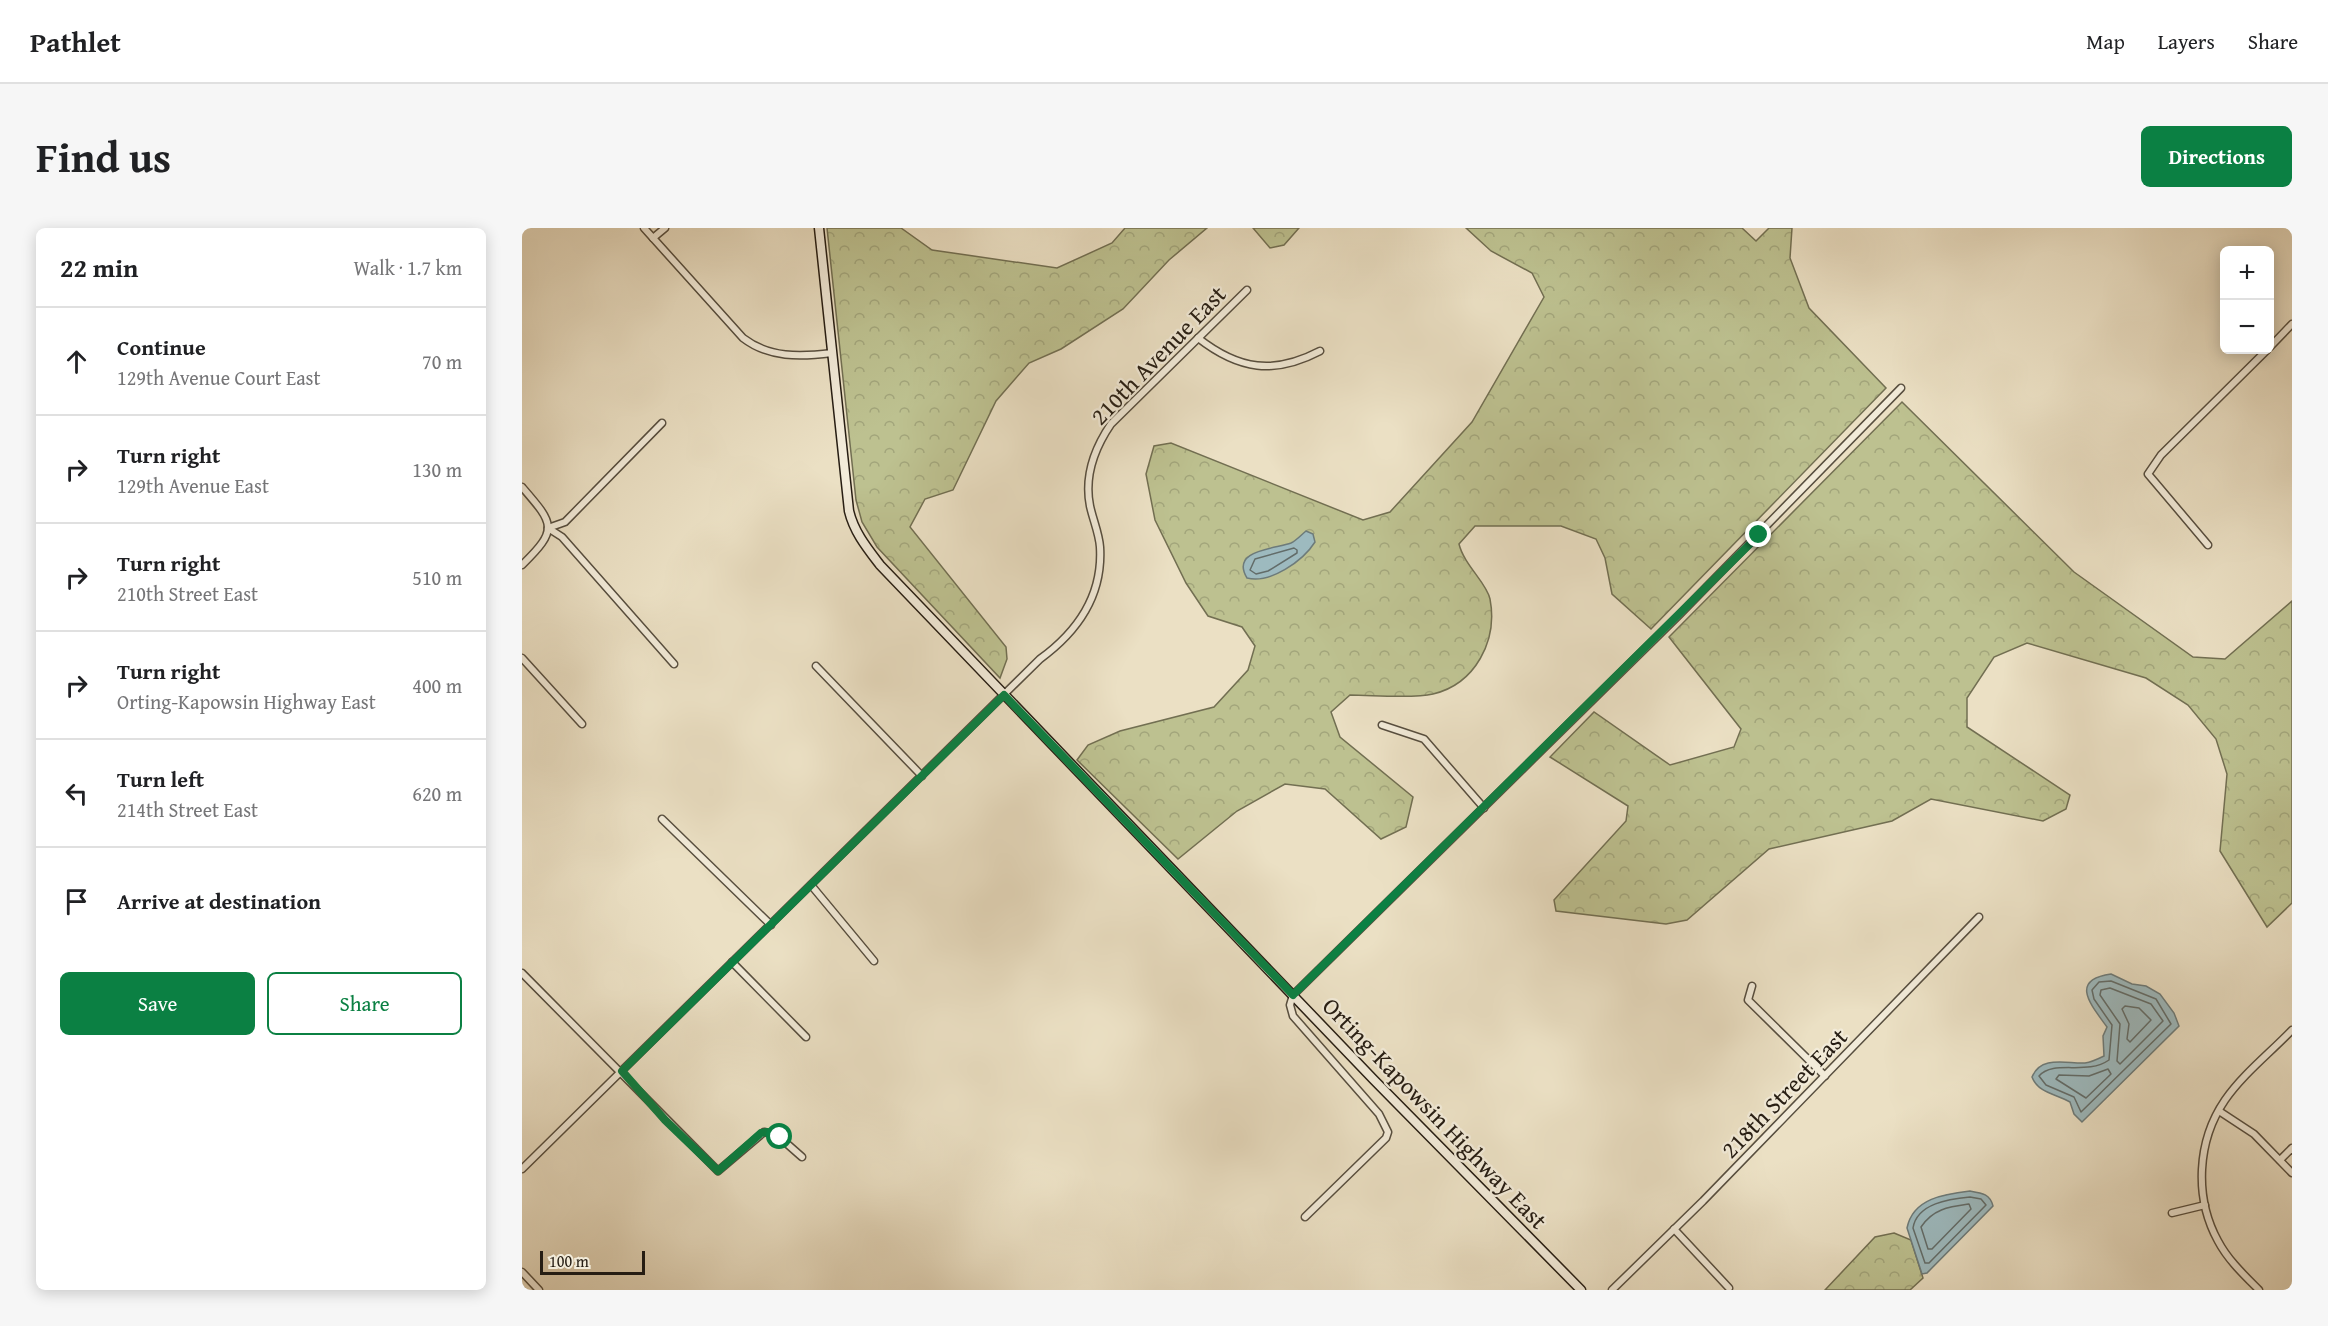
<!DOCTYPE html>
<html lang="en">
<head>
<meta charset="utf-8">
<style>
  :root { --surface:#fff; --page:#f6f6f6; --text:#202124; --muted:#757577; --line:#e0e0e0; --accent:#0b8043 }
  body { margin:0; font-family:"Gentium Book Plus",serif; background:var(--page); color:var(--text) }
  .controls { position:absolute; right:18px; top:18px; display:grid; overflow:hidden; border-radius:9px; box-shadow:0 3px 15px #0003 }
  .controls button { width:54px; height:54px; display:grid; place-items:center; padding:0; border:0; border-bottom:2px solid var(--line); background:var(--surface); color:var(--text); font:30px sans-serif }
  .scale { position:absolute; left:18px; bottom:15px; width:105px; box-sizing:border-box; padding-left:6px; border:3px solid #261d13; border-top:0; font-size:16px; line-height:21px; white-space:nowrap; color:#261d13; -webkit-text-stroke:4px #f2ebd9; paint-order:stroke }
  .stop { position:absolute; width:18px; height:18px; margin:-14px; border:4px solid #0b8043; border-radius:50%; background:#fff }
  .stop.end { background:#0b8043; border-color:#fff; box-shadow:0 2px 6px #0008 }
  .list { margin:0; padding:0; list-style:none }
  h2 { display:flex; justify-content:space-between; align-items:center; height:78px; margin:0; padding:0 24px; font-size:26px }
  h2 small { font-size:20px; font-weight:400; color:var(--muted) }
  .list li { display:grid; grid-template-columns:39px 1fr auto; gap:18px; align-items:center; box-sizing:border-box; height:108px; padding:0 24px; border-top:2px solid var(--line) }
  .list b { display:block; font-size:22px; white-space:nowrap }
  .list p { margin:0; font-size:20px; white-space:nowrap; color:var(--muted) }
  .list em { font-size:20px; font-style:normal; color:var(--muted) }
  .actions { display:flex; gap:12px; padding:18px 24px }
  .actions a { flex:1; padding:14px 0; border:2px solid var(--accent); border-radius:9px; text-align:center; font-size:21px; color:var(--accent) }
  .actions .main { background:var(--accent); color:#fff }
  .icon { flex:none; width:33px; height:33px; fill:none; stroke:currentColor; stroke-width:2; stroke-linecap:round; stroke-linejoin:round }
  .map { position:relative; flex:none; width:1770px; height:1062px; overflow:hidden; border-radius:9px }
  header { display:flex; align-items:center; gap:36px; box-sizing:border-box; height:84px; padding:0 30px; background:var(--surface); border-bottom:2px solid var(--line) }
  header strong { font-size:28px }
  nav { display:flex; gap:33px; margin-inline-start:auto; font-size:21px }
  .intro { display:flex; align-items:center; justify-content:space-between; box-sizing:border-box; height:144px; padding:0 36px }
  h1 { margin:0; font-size:42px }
  .button { padding:15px 27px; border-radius:9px; background:var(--accent); color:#fff; font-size:21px; font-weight:700 }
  main { display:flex; gap:36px; padding:0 36px }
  aside { flex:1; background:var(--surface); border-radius:9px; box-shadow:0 3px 15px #0003 }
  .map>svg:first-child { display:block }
  .forest { fill:url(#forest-crowns); stroke:#726f52; stroke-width:1.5 }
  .water { fill:#9dbabf; stroke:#6d7b7a; stroke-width:1.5 }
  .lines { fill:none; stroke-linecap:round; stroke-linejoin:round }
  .shore { stroke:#626c69; stroke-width:1.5 }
  .minor-casing { stroke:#574e3f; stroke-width:9 }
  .secondary-casing { stroke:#261d13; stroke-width:11 }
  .minor { stroke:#f2ebd9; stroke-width:6 }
  .secondary { stroke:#f2ebd9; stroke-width:8 }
  .route { stroke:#0b8043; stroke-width:8 }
  .labels { text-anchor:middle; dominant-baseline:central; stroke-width:4.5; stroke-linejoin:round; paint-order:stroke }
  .street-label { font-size:24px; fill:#261d13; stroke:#f2ebd9 }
</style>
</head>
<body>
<header>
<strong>Pathlet</strong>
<nav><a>Map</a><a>Layers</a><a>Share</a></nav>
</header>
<div class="intro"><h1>Find us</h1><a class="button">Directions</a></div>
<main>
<aside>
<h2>22 min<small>Walk · 1.7 km</small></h2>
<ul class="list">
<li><svg class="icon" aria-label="ahead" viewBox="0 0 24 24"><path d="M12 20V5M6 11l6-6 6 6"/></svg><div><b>Continue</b><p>129th Avenue Court East</p></div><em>70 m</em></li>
<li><svg class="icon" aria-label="right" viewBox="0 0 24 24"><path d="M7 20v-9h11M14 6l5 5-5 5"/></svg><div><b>Turn right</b><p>129th Avenue East</p></div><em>130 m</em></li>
<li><svg class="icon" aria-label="right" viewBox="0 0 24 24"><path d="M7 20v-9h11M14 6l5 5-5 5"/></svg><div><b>Turn right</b><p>210th Street East</p></div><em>510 m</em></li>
<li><svg class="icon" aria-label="right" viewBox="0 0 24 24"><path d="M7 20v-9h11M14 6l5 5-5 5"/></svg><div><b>Turn right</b><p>Orting-Kapowsin Highway East</p></div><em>400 m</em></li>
<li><svg class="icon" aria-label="left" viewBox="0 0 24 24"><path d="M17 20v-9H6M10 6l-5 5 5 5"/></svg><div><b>Turn left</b><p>214th Street East</p></div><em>620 m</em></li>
<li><svg class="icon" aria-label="arrive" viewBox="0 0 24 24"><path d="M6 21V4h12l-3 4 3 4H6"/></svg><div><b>Arrive at destination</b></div></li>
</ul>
<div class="actions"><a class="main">Save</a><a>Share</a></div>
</aside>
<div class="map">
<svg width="1770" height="1062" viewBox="0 0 1770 1062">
  <defs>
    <pattern id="forest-crowns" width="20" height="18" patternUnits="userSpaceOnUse" patternTransform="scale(1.5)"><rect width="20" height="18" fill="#bdc190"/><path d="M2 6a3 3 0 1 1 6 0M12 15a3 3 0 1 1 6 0" fill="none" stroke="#a2a57b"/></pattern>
  </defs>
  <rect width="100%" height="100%" fill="#ebe0c4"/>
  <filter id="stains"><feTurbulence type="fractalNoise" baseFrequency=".00333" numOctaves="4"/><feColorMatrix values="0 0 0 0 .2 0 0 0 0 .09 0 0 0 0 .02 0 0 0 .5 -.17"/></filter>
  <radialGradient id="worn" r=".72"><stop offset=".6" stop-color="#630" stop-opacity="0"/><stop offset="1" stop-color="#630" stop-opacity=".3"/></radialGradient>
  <g class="forest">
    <path d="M305,0H379L410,22L535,40L590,15L603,0H685L647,32L601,81L539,121L507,135L474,173L431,262L403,271L388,299L484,419L485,431L478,450L355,319L340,294L334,272Z"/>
    <path d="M731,0H777L762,17L748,20Z"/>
    <path d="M944,0H1220L1234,13L1247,0H1270L1268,30L1287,80L1364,160L1129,401L1090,366L1083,330L1074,311L1039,298H953L937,316C942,337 965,355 968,371C976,413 953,456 911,466C891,471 850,467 828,467L809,484L818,509L891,569L884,599L859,611L803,561L763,556L715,583L656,631L555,532L566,517L598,503L692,479L726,442L733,418L720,399L686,388L664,355L633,292L624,246L632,218L649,215L841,292L868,284L950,194L1022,69L1010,45L969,23Z"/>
    <path d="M1380,174L1552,344L1671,429L1703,431L1770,373V675L1745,699L1698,623L1705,546L1694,511L1666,477L1624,450L1505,415L1472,429L1445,470V499L1548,567L1544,581L1521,593L1409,571L1370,593L1247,621L1165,692L1144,696L1034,683L1032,672L1104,593L1106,578L1028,529L1072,484L1148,537L1212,519L1219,501L1147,409Z"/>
    <path d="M1372,1005L1389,1012L1401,1050L1388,1062H1303L1353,1009Z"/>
  </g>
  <g class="water">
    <path d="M784,303L791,306L793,314C781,333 748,356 725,350C708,322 752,321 769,315C775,312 779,307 784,303Z"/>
    <path d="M1589,746L1610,756L1624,758L1638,766L1652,785L1657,798L1560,894L1552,886L1548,874C1534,866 1516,865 1510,849C1519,827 1545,836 1563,835C1570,834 1576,831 1582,828L1581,808L1585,799C1570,778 1546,752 1589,746Z"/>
    <path d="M1448,963C1460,965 1468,966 1471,978L1405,1045L1400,1046L1385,1000C1391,970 1423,966 1448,963Z"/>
  </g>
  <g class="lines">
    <g class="shore">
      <path d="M772,320L775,322V325L746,343L734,346L728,342L733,331Z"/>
      <path d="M1589,753L1634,771L1649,796L1559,884L1552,869L1524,857L1517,848C1532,831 1564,848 1587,832L1590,797L1572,771L1570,762L1577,754Z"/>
      <path d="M1588,760L1629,776L1641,793L1598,836L1595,833L1598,796L1578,767L1579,762Z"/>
      <path d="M1603,778L1617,780L1629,792L1608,814L1605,811L1607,796L1600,781Z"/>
      <path d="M1586,841L1589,846L1564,870L1534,851L1537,847L1567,848Z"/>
      <path d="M1448,969L1459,971L1464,977L1407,1035H1403L1391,1000C1395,975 1428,971 1448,969Z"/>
      <path d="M1447,976L1449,981L1410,1021H1406L1399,999C1411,981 1426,979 1447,976Z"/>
    </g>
    <g class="minor-casing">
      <g id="minor">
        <path d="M122,0L221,110C247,130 278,129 310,125"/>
        <path d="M131,10L143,0"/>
        <path d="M676,110C717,142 752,147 798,123"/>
        <path d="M1748,119L1770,96"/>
        <path d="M0,259C32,296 37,301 0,337"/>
        <path d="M26,300L40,309L152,436"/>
        <path d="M26,300L43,294L140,195"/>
        <path d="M1686,317L1626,246L1639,227L1745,122"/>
        <path d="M0,430L60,496"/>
        <path d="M294,438L400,548"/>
        <path d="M860,497L902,511L962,580"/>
        <path d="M140,591L249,697"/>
        <path d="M289,657L352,733"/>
        <path d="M210,734L284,809"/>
        <path d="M0,745L196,943L242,904L255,907L280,929"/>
        <path d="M1230,758L1226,772L1303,848"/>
        <path d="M1697,883L1732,906L1770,945"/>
        <path d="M1758,932L1770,920"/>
        <path d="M0,941L518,431C555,404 581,367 578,319C577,305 571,292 568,278C562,248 572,221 589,196L725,62"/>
        <path d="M1650,985L1683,977"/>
        <path d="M783,989L864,910L866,904L857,886L771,788L768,777L771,767L1157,387L1379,160"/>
        <path d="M1152,1001L1207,1060"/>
        <path d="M0,1044L17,1062"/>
        <path d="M1090,1062L1181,973L1457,689"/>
        <path d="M1737,1062C1722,1047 1706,1032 1696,1013C1672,969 1675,913 1703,872C1721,846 1748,825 1770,802"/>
      </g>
    </g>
    <g class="secondary-casing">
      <path id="secondary" d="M297,0L327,283C332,304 345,320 358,337L852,852L1059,1062"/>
    </g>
    <use href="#minor" class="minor"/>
    <use href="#secondary" class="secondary"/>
  </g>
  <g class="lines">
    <path class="route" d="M258,909L245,904L239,905L196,943L143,892L100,843L482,467L771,767L1237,307"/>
  </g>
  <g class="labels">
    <g class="street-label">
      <text transform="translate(636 127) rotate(-46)">210th Avenue East</text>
      <text transform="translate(1262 865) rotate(-46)">218th Street East</text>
      <text transform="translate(913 885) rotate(46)">Orting-Kapowsin Highway East</text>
    </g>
  </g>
  <rect width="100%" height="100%" filter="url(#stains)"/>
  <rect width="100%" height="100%" fill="url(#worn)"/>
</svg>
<div class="controls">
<button>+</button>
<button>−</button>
</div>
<div class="scale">100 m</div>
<div class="stop" style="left:258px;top:909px"></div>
<div class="stop end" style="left:1237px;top:307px"></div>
</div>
</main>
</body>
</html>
